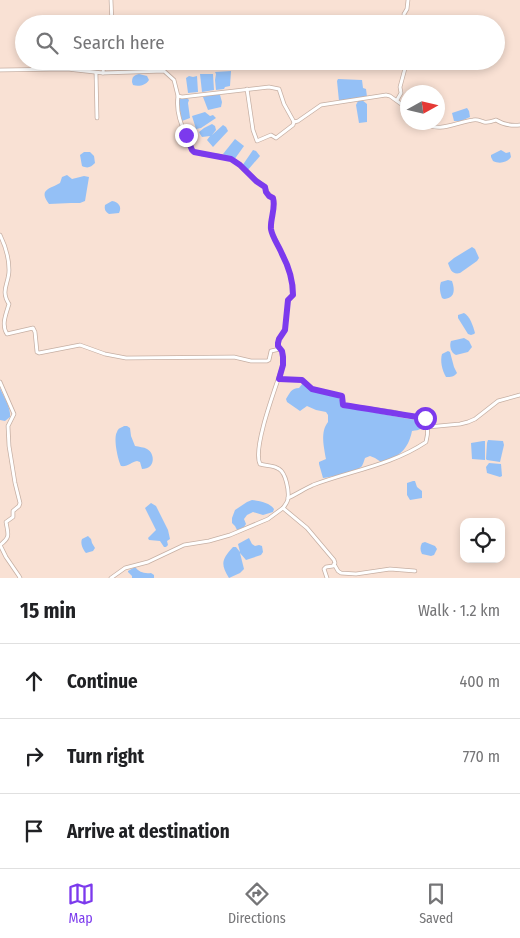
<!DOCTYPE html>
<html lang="en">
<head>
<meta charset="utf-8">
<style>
  :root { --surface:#fff; --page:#f2f2f2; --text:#202124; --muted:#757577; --line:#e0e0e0; --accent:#7c3aed }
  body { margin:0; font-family:"Fira Sans Condensed",sans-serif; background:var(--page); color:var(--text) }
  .controls { position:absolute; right:15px; bottom:15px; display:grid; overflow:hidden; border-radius:10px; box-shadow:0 2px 8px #0003 }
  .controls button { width:45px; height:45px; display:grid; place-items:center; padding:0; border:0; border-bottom:1px solid var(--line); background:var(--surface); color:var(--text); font:25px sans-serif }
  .compass { position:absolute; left:400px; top:85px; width:45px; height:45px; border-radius:50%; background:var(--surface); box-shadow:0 2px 8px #0003; rotate:82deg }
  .stop { position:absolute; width:15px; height:15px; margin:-11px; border:4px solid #7c3aed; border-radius:50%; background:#fff }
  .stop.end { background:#7c3aed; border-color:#fff; box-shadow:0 1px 5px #0008 }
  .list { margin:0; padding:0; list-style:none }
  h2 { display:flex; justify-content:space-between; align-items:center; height:65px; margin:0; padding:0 20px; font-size:21px }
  h2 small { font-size:16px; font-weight:400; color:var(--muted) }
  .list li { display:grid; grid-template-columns:32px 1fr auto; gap:15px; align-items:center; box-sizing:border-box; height:75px; padding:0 20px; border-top:1px solid var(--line) }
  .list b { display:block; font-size:19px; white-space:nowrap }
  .list em { font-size:16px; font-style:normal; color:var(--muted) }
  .icon { flex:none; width:28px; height:28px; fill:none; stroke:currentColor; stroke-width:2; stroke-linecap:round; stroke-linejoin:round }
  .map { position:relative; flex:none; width:520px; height:578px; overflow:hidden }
  .search { position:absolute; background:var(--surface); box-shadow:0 2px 8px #0003; left:15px; right:15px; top:15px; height:55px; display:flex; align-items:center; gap:12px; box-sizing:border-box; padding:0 18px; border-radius:28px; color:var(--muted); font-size:19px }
  .sheet { height:290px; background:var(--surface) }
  nav { display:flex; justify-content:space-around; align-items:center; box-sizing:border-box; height:70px; border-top:1px solid var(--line); background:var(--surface); font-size:14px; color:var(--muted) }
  nav a { display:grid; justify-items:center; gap:2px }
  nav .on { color:var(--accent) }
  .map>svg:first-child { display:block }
  .water { fill:#94c0f6 }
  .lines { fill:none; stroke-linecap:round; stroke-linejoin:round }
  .minor-casing { stroke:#c6afa3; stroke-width:4.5 }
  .minor { stroke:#fff; stroke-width:3 }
  .route { stroke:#7c3aed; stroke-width:6 }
</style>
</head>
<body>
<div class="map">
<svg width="520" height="578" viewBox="0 0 520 578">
  <rect width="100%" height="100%" fill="#f9e1d4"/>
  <g class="water">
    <path d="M231,71L230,86L225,87L224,89L216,90L215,80L216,74L215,72Z"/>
    <path d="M139,74L147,76L149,80C146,85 139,87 133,85L132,82C132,77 134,75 139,74Z"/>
    <path d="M200,74H213L214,90L202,92Z"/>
    <path d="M189,76L193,77L197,76L198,92L188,93L186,78Z"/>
    <path d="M338,79L362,80L363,88L366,89L367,97L339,101L337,81Z"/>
    <path d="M210,95H220L222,102L221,107L208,110L203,97Z"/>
    <path d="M182,98H187L189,100L188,103L190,118L182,121L178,100Z"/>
    <path d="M362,100L367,104V122L359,123L356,105L358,101Z"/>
    <path d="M467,108L469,111L470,117L461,121H454L452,113Z"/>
    <path d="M205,112L210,116L213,115L216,118L201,128L196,129L192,116Z"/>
    <path d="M212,124L215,126L216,130L212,135L223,125L226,127L228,131L213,147L207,140L210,136L202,137L200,134L199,132L204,128Z"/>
    <path d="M235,139L244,146L234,160L223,154Z"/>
    <path d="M253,150L256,151L260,156L247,171L242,166Z"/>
    <path d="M501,150L506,153L510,152L511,157C507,163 499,164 493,161L491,157V155Z"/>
    <path d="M84,152H90L94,156L95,163C91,167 88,169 82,166L80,155Z"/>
    <path d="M67,175L72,179L84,176L89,177L85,201L80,203H71L49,204C38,189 50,189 60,183L62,177Z"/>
    <path d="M112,201C119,202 122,207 119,213L109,214C106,212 104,210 105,205Z"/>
    <path d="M472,247L475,249L479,258L477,261L460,273C452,275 450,269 448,263L454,258Z"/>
    <path d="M448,280L452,281C455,290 455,298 444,299L442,298C440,293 439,287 441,282Z"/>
    <path d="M464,313C470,316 473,326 475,333L474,334L471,335L468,334L458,318V315Z"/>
    <path d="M464,338L469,341L472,347L468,352L456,355C451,353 449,346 451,341Z"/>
    <path d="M448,351L450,352L454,367L457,373C454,377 451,377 446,377C442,370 440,361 442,354Z"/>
    <path d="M303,383L312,391L331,396L338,397L341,402V407L343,408H350L409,419L423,420C424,429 420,430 412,431C408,450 399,457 381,462L375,458L370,456L365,458C364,461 363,464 362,466C357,472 331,477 323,478L319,464V462L326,459C324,447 320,432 328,422V415L326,412L316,410L307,406L300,411L287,402L286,399C290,393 291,388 299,388Z"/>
    <path d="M0,388C4,398 11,407 10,417L5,421L0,420Z"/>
    <path d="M124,426H127L130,428L131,436L135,446C139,447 144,447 147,449C155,453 156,469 142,469L140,462L137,461C131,462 128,467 121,466C118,460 113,438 117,432C118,428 121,428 124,426Z"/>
    <path d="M488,440L503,441L504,445L500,462L487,460L486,459L487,443Z"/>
    <path d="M483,441H485V460L472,459L471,443Z"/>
    <path d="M489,463L501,464L502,476L500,477L487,473L486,467Z"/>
    <path d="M413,481H415L417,487L422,491V498L410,500L407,495V483Z"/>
    <path d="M252,500C260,501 270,503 274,509L273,512L263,515L253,512L247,515L244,519L246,524L244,527L237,530L235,526L232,523V518L235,510L247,502Z"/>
    <path d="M151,503L156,506L168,530L170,539L167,541L168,545L166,547H164L160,541L149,540L148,538L156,530L145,508Z"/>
    <path d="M88,536L91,539L92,543L95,548L93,551L86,553C83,550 80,543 82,539Z"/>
    <path d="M249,538L252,544L255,546L259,545L262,546L263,552L261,555L246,560L240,553L244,569L240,573L229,578C220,564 222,559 233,547H236L240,552L238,544Z"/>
    <path d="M425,542L435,546L437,549L434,555L431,556L422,554C420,550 420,547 422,543Z"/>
    <path d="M135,567C139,572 144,574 151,573L154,575V578H132V576L128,572V571Z"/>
  </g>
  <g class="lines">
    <g class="minor-casing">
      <g id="minor">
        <path d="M111,0L112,24"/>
        <path d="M404,24V14L407,9L408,0"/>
        <path d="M0,70L67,69L103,73L164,71L174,80L178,96L182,97L269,87L279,89L284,104L294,122L298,121L321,105L386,95L390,96L408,109"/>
        <path d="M96,73L97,118"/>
        <path d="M103,73L104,61"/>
        <path d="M247,89L253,130L257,141L271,135L276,138L293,125L294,122"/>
        <path d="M178,96C176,109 180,123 186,135C188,140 191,144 192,150C203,158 219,153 231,159C236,161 239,165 243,169C250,175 257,181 265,187C267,196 272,195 274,201C275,213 266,226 274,237C283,256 293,274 293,295L288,301L285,330L279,339L278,343V345L283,354V365C277,384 252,448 260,464C266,466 274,465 279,469C286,473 289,491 288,498C288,502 285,505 283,508L307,528L334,560L335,563L333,566L326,567L324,569L327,578"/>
        <path d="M397,100L401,93L400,87L407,61"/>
        <path d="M423,122C439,134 456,122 473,120C478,119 480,121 484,122C488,123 493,121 496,120C504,125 511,126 520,125"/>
        <path d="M0,235C5,245 9,258 9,270C9,284 0,290 9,304C6,314 1,325 7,334L33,328L35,332L37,352L39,353L80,345L105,354L126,358L234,357L251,361H267L269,360L271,351L280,349"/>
        <path d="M279,379L302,380L312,389L342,396L343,405L393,412L413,417L425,418C429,425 428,434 426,442C392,465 350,471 313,485C304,489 297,494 288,498"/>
        <path d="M0,382L14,414L8,426L9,446L15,483L20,503L19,506L13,511V517L6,522C8,534 11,537 0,545L6,557L19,576L20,578"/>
        <path d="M428,427L460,424L468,422L475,419L498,401L520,395"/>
        <path d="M334,564L338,571L341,573L356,574L390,569L415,571"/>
        <path d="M111,578L125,568L148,562L184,545L209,541L230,535L268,519L283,508"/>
      </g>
    </g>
    <use href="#minor" class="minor"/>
  </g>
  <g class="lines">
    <path class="route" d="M186,135L192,150L194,152L231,159L240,165L256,181L265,187L266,192L269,196L273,198C276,208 270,219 271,229C272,237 279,246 282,254C289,267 293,281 293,295L288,300L285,330L279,339L278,343V346L282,351L283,357V365L279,379L302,380L312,389L342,396L343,405C370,409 397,414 425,418"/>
  </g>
</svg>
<div class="controls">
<button><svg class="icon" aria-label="locate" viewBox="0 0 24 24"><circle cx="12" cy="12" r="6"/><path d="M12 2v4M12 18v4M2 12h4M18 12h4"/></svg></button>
</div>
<svg class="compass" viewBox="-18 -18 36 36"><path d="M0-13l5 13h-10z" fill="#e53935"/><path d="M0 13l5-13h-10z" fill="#757577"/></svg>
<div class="stop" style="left:425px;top:418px"></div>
<div class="stop end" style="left:186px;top:135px"></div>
<div class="search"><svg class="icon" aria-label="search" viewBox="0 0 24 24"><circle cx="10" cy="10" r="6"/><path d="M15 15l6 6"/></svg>Search here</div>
</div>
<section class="sheet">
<h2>15 min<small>Walk · 1.2 km</small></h2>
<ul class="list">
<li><svg class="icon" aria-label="ahead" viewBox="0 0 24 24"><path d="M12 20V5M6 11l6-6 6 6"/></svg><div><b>Continue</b></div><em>400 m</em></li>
<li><svg class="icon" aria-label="right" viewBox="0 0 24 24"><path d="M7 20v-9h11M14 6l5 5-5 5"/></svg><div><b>Turn right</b></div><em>770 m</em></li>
<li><svg class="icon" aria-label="arrive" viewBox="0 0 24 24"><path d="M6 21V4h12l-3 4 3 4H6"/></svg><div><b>Arrive at destination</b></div></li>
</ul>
</section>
<nav>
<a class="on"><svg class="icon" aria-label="map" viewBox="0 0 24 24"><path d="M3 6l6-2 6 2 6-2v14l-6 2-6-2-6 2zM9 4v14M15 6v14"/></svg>Map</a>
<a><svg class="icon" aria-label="directions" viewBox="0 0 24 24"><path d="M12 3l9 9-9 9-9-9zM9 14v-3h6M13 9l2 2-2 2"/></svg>Directions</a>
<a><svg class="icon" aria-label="saved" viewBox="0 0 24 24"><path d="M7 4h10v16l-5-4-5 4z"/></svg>Saved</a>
</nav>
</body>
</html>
